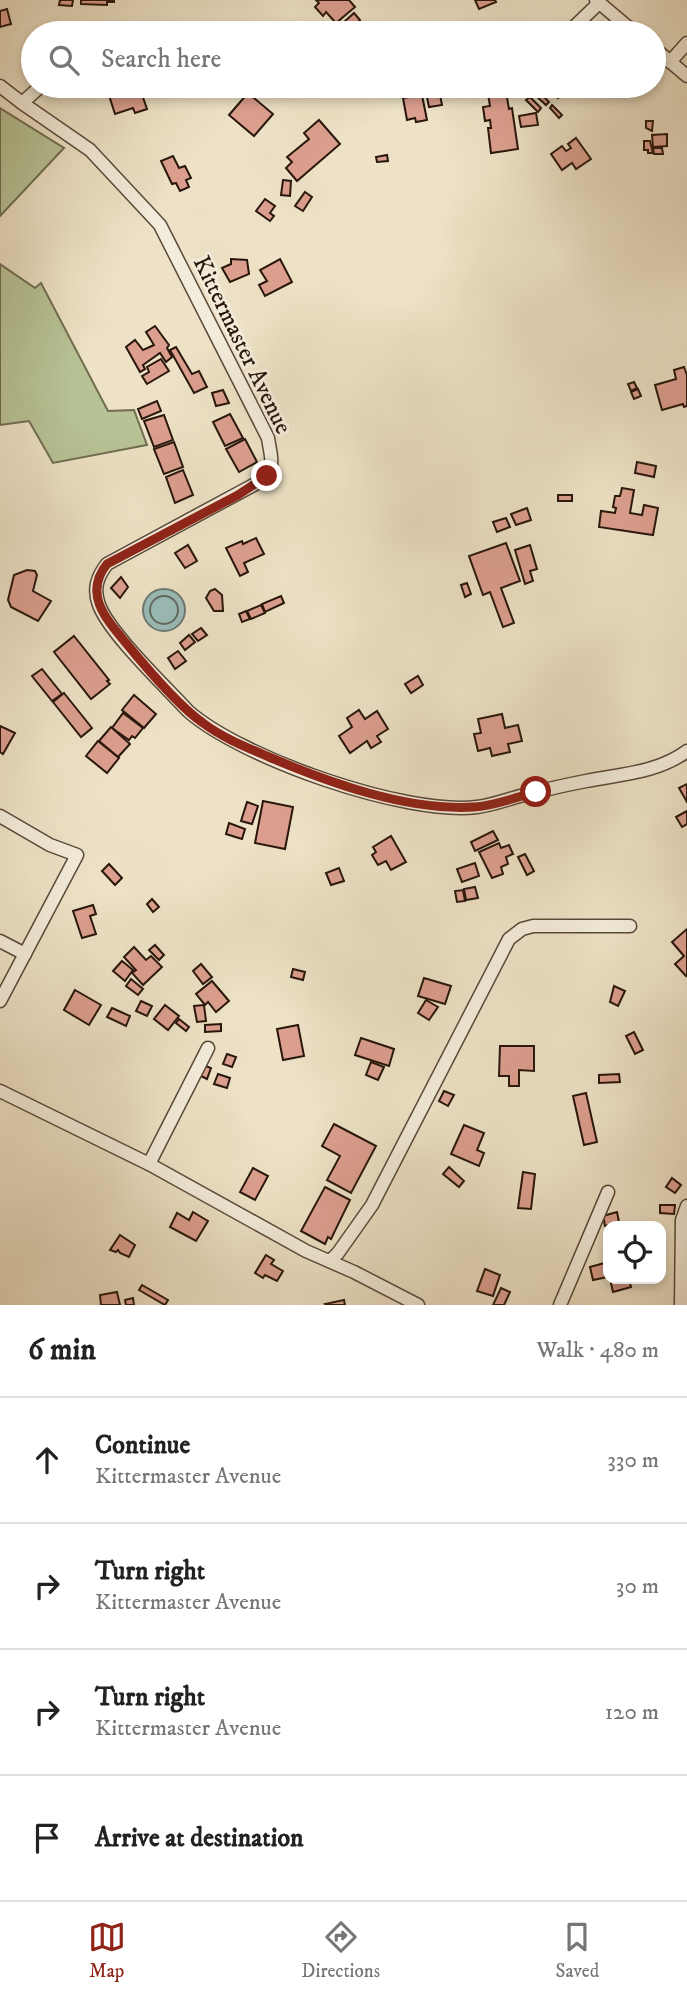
<!DOCTYPE html>
<html lang="en">
<head>
<meta charset="utf-8">
<style>
  :root { --surface:#fff; --page:#f2f2f2; --text:#222; --muted:#767676; --line:#e0e0e0; --accent:#8f2418 }
  body { margin:0; font-family:"IM FELL DW Pica",serif; background:var(--page); color:var(--text) }
  .controls { position:absolute; right:21px; bottom:21px; display:grid; overflow:hidden; border-radius:14px; box-shadow:0 4px 10px #0003 }
  .controls button { width:63px; height:63px; display:grid; place-items:center; padding:0; border:0; border-bottom:2px solid var(--line); background:var(--surface); color:var(--text); font:35px sans-serif }
  .stop { position:absolute; width:21px; height:21px; margin:-16px; border:5px solid #8f2418; border-radius:50%; background:#fff }
  .stop.end { background:#8f2418; border-color:#fff; box-shadow:0 2px 7px #0008 }
  .list { margin:0; padding:0; list-style:none }
  h2 { display:flex; justify-content:space-between; align-items:center; height:91px; margin:0; padding:0 28px; font-size:30px }
  h2 small { font-size:23px; font-weight:400; color:var(--muted) }
  .list li { display:grid; grid-template-columns:46px 1fr auto; gap:21px; align-items:center; box-sizing:border-box; height:126px; padding:0 28px; border-top:2px solid var(--line) }
  .list b { display:block; font-size:26px; white-space:nowrap }
  .list p { margin:0; font-size:23px; white-space:nowrap; color:var(--muted) }
  .list em { font-size:23px; font-style:normal; color:var(--muted) }
  .icon { flex:none; width:38px; height:38px; fill:none; stroke:currentColor; stroke-width:2; stroke-linecap:round; stroke-linejoin:round }
  .map { position:relative; flex:none; width:687px; height:1305px; overflow:hidden }
  .search { position:absolute; background:var(--surface); box-shadow:0 4px 10px #0003; left:21px; right:21px; top:21px; height:77px; display:flex; align-items:center; gap:18px; box-sizing:border-box; padding:0 24px; border-radius:38px; color:var(--muted); font-size:26px }
  .sheet { height:595px; background:var(--surface) }
  nav { display:flex; justify-content:space-around; align-items:center; box-sizing:border-box; height:98px; border-top:2px solid var(--line); background:var(--surface); font-size:19px; color:var(--muted) }
  nav a { display:grid; justify-items:center; gap:4px }
  nav .on { color:var(--accent) }
  .map>svg:first-child { display:block }
  .green { fill:#b7c396; stroke:#706c50; stroke-width:2 }
  .water { fill:#9abdba; stroke:#6c7a74; stroke-width:2 }
  .lines { fill:none; stroke-linecap:round; stroke-linejoin:round }
  .shore { stroke:#616a62; stroke-width:2 }
  .building { fill:#dc9f8f; stroke:#28160b; stroke-width:2 }
  .street-casing { stroke:#59493a; stroke-width:15 }
  .street { stroke:#f3ecda; stroke-width:12 }
  .route { stroke:#8f2418; stroke-width:9 }
  .labels { text-anchor:middle; dominant-baseline:central; stroke-width:6; stroke-linejoin:round; paint-order:stroke }
  .street-label { font-size:24px; fill:#28160b; stroke:#f3ecda }
</style>
</head>
<body>
<div class="map">
<svg width="687" height="1305" viewBox="0 0 687 1305">
  <rect width="100%" height="100%" fill="#ede2c6"/>
  <filter id="stains"><feTurbulence type="fractalNoise" baseFrequency=".00286" numOctaves="4"/><feColorMatrix values="0 0 0 0 .2 0 0 0 0 .09 0 0 0 0 .02 0 0 0 .5 -.17"/></filter>
  <radialGradient id="worn" r=".72"><stop offset=".6" stop-color="#630" stop-opacity="0"/><stop offset="1" stop-color="#630" stop-opacity=".3"/></radialGradient>
  <g class="green">
    <path d="M0,108L64,148L0,216Z"/>
    <path d="M0,264L35,288L41,283L108,411L134,410L147,445L53,463L29,421L0,425Z"/>
  </g>
  <circle class="water" cx="164" cy="610" r="21"/>
  <g class="lines">
    <circle class="shore" cx="164" cy="610" r="14"/>
  </g>
  <g class="building">
    <path d="M60,0H73L72,6L59,5Z"/>
    <path d="M81,0H114V2H107V5L81,4Z"/>
    <path d="M316,0H349L355,7L336,23L326,12L323,16L315,7L319,3Z"/>
    <path d="M475,0H495L496,2L479,9Z"/>
    <path d="M7,9L11,24L0,27V11Z"/>
    <path d="M354,13L360,20L351,29L344,22Z"/>
    <path d="M106,86H123L124,89L139,86L147,109L135,113L133,108L115,114Z"/>
    <path d="M505,86L509,109L512,108L518,149L491,153L488,128H491L490,120L485,121L483,107L490,106L487,88Z"/>
    <path d="M549,86H563L567,90L558,98L548,87Z"/>
    <path d="M537,90L549,102L546,105L533,93Z"/>
    <path d="M248,93L273,114L254,136L229,115Z"/>
    <path d="M422,95L427,120L416,122L415,118L407,120L403,98Z"/>
    <path d="M440,95L442,105L429,107L427,97Z"/>
    <path d="M530,97L541,108L538,112L526,100Z"/>
    <path d="M552,105L562,115L559,118L550,108Z"/>
    <path d="M536,113L538,125L521,127L519,116Z"/>
    <path d="M319,120L340,144L297,181L286,168L292,162L287,157L309,139L304,133Z"/>
    <path d="M646,121H653L652,131L646,128Z"/>
    <path d="M667,134V146L653,147L652,135Z"/>
    <path d="M576,138L591,159L576,169L572,163L562,170L551,154L562,146L566,151L571,148L568,144Z"/>
    <path d="M644,141H650L653,153H648V150H644Z"/>
    <path d="M653,148H662L663,154H654Z"/>
    <path d="M387,155L388,161L377,162L376,157Z"/>
    <path d="M173,156L179,168L185,166L191,178L186,180L189,187L180,191L176,183L172,184L161,161Z"/>
    <path d="M283,180L291,181L290,196L281,195Z"/>
    <path d="M305,192L312,197L303,211L295,206Z"/>
    <path d="M265,199L275,206L270,213L274,216L270,221L256,211Z"/>
    <path d="M231,259L247,260L249,274L230,282L222,268L231,264Z"/>
    <path d="M280,259L292,282L265,296L259,285L267,281L260,270Z"/>
    <path d="M155,326L169,345L167,348L172,357L166,362L160,353L143,365L145,369L140,372L126,347L135,340L143,350L154,345L146,332Z"/>
    <path d="M176,347L192,374L199,371L207,387L194,393L170,350Z"/>
    <path d="M161,359L169,371L147,384L142,376L149,372L147,367Z"/>
    <path d="M684,367L687,375V406L684,407L683,404L662,410L655,385L676,379L674,370Z"/>
    <path d="M634,382L637,388L631,391L628,384Z"/>
    <path d="M638,389L641,396L634,399L631,392Z"/>
    <path d="M223,390L229,403L216,406L212,393Z"/>
    <path d="M157,401L161,411L142,419L138,409Z"/>
    <path d="M230,414L243,438L225,446L213,422Z"/>
    <path d="M164,415L173,440L154,447L144,421Z"/>
    <path d="M245,439L257,462L239,472L226,449Z"/>
    <path d="M174,442L183,467L164,474L154,449Z"/>
    <path d="M637,462L656,466L654,477L635,473Z"/>
    <path d="M183,470L193,495L175,503L166,477Z"/>
    <path d="M622,488L634,490L630,513L642,515L644,505L658,508L653,535L599,527L601,511L615,513L616,508L613,507L615,496H620Z"/>
    <rect x="558" y="495" width="14" height="6"/>
    <path d="M527,508L531,520L516,525L511,514Z"/>
    <path d="M506,518L510,527L497,532L493,522Z"/>
    <path d="M256,538L264,554L244,563L248,572L240,576L226,548L242,541L243,544Z"/>
    <path d="M506,543L520,581L501,588L514,623L503,627L490,592L483,595L469,556Z"/>
    <path d="M188,545L197,561L185,568L175,553Z"/>
    <path d="M530,545L537,569L530,571L533,581L525,584L515,550Z"/>
    <path d="M27,570L35,571L37,575L33,591L51,601L38,621L11,607L8,600L14,575Z"/>
    <path d="M121,577L128,587L120,598L111,588Z"/>
    <path d="M467,583L471,594L465,597L461,585Z"/>
    <path d="M215,589L222,595L223,611H214L206,598L210,591Z"/>
    <path d="M281,596L284,603L265,612L262,604Z"/>
    <path d="M261,605L265,613L251,619L247,611Z"/>
    <path d="M246,611L250,619L242,622L239,614Z"/>
    <path d="M201,628L207,635L198,641L192,634Z"/>
    <path d="M189,635L195,642L185,650L180,643Z"/>
    <path d="M74,636L109,680L107,681L110,684L91,699L54,652Z"/>
    <path d="M178,651L186,661L175,669L168,658Z"/>
    <path d="M42,669L62,694L52,701L32,676Z"/>
    <path d="M418,676L423,685L411,693L405,684Z"/>
    <path d="M64,693L92,728L81,737L53,702Z"/>
    <path d="M134,695L156,714L144,728L122,710Z"/>
    <path d="M359,710L365,719L377,711L388,729L377,736L381,742L371,748L367,741L350,753L339,736L352,727L347,718Z"/>
    <path d="M123,713L143,728L135,738L132,736L129,740L112,728Z"/>
    <path d="M502,714L505,728L518,725L522,741L508,744L510,752L492,756L490,748L478,751L474,734L481,733L478,719Z"/>
    <path d="M0,726L15,733L3,754L0,752Z"/>
    <path d="M111,727L130,744L118,757L99,741Z"/>
    <path d="M98,741L119,758L107,773L86,756Z"/>
    <path d="M687,784V802L679,788Z"/>
    <path d="M263,801L293,807L285,849L255,843Z"/>
    <path d="M247,802L258,806L252,824L241,821Z"/>
    <path d="M687,811V824L682,827L676,817Z"/>
    <path d="M229,823L245,829L242,839L226,834Z"/>
    <path d="M493,831L498,840L475,851L471,842Z"/>
    <path d="M391,836L406,862L391,870L386,861L378,865L372,855L376,852L373,847Z"/>
    <path d="M499,843L501,848L509,845L513,854L506,857L508,864L501,867L503,874L492,878L479,852Z"/>
    <path d="M525,854L534,871L527,875L518,857Z"/>
    <path d="M475,863L479,876L462,882L457,869Z"/>
    <path d="M109,864L122,878L115,885L102,871Z"/>
    <path d="M339,868L344,881L331,885L326,873Z"/>
    <path d="M475,887L478,898L466,900L464,889Z"/>
    <path d="M463,890L465,901L457,902L455,891Z"/>
    <path d="M152,899L159,907L153,912L147,904Z"/>
    <path d="M93,905L96,914L90,916L96,934L82,938L73,911Z"/>
    <path d="M687,929V975L686,976L675,964L684,956L672,942Z"/>
    <path d="M155,945L164,955L159,960L149,950Z"/>
    <path d="M134,947L146,960L151,956L162,967L143,985L132,973L136,970L124,957Z"/>
    <path d="M122,961L133,970L125,981L113,971Z"/>
    <path d="M201,964L212,977L203,984L193,971Z"/>
    <path d="M293,969L305,972L303,980L291,977Z"/>
    <path d="M424,978L451,986L445,1004L418,996Z"/>
    <path d="M131,979L143,989L138,995L126,986Z"/>
    <path d="M212,981L229,1001L216,1012L208,1002L205,1005L196,994Z"/>
    <path d="M614,986L625,991L618,1006L610,1002Z"/>
    <path d="M75,990L101,1005L89,1025L64,1010Z"/>
    <path d="M426,1000L438,1007L429,1020L418,1013Z"/>
    <path d="M141,1001L152,1006L147,1016L136,1011Z"/>
    <path d="M165,1005L179,1016L168,1030L154,1019Z"/>
    <path d="M204,1005L206,1021L197,1022L194,1006Z"/>
    <path d="M112,1008L130,1016L126,1026L107,1017Z"/>
    <path d="M179,1019L189,1027L186,1031L176,1023Z"/>
    <path d="M221,1024V1031L205,1032V1025Z"/>
    <path d="M298,1025L304,1056L283,1060L277,1029Z"/>
    <path d="M634,1032L643,1050L635,1054L626,1036Z"/>
    <path d="M361,1038L394,1049L389,1066L355,1055Z"/>
    <path d="M500,1046H534V1071L519,1070V1086H509V1076H499Z"/>
    <path d="M227,1054L236,1057L232,1067L223,1064Z"/>
    <path d="M371,1062L384,1067L378,1080L366,1075Z"/>
    <path d="M203,1065L211,1068L207,1079L199,1075Z"/>
    <path d="M218,1074L230,1078L227,1088L214,1084Z"/>
    <path d="M619,1074L620,1082L599,1083V1075Z"/>
    <path d="M444,1091L454,1095L448,1106L439,1101Z"/>
    <path d="M586,1093L597,1142L584,1145L573,1096Z"/>
    <path d="M334,1124L376,1146L351,1193L327,1180L340,1156L322,1146Z"/>
    <path d="M464,1125L484,1133L477,1150L484,1153L479,1166L451,1154Z"/>
    <path d="M449,1167L464,1181L459,1187L443,1174Z"/>
    <path d="M253,1168L268,1176L255,1200L240,1192Z"/>
    <path d="M523,1172L535,1174L531,1209L518,1208Z"/>
    <path d="M672,1178L681,1185L675,1193L666,1187Z"/>
    <path d="M325,1187L350,1200L331,1239L328,1237L325,1244L301,1231Z"/>
    <path d="M660,1205H675L674,1214L660,1213Z"/>
    <path d="M193,1212L208,1221L196,1241L170,1227L177,1213L189,1220Z"/>
    <path d="M617,1212L619,1222L605,1226L603,1216Z"/>
    <path d="M120,1235L135,1245L129,1257L120,1253L118,1250L116,1252L110,1250Z"/>
    <path d="M266,1255L274,1260L271,1264L283,1271L277,1281L265,1275L263,1278L255,1273Z"/>
    <path d="M608,1262V1277L593,1280L590,1267Z"/>
    <path d="M485,1269L500,1275L493,1296L477,1291Z"/>
    <path d="M610,1279H629L631,1287L613,1292Z"/>
    <path d="M142,1285L168,1300L165,1305L139,1290Z"/>
    <path d="M501,1288L510,1292L504,1305H493Z"/>
    <path d="M117,1292L120,1305H101L100,1295Z"/>
    <path d="M133,1298L134,1305H126L125,1300Z"/>
    <path d="M344,1300L345,1305H326L325,1304Z"/>
  </g>
  <g class="lines">
    <g class="street-casing">
      <g id="street">
        <path d="M596,0L635,33"/>
        <path d="M563,33L573,28L599,3"/>
        <path d="M654,48L687,76"/>
        <path d="M670,62L687,43"/>
        <path d="M0,86L22,103L90,150L160,225L268,438C271,459 277,467 259,482L107,564C97,577 93,589 99,605C110,634 165,686 188,711C241,758 406,816 477,807C493,805 508,799 524,795C544,790 565,785 586,781C621,774 657,773 687,751"/>
        <path d="M22,103L41,86"/>
        <path d="M0,816L50,845L77,855L0,1001"/>
        <path d="M0,941L25,954"/>
        <path d="M0,1091L149,1164L306,1251L354,1272L418,1305"/>
        <path d="M149,1164L208,1048"/>
        <path d="M330,1261L338,1253L372,1205L509,939L522,929L533,926H630"/>
        <path d="M560,1305L608,1192"/>
        <path d="M681,1305L682,1220L687,1206"/>
      </g>
    </g>
    <use href="#street" class="street"/>
  </g>
  <g class="lines">
    <path class="route" d="M267,476L238,495L107,564C83,594 106,619 126,643C144,665 180,707 203,723C223,738 246,747 269,757C330,783 407,811 474,807C495,806 516,797 536,792"/>
  </g>
  <g class="labels">
    <g class="street-label">
      <text transform="translate(242 345) rotate(64)">Kittermaster Avenue</text>
    </g>
  </g>
  <rect width="100%" height="100%" filter="url(#stains)"/>
  <rect width="100%" height="100%" fill="url(#worn)"/>
</svg>
<div class="controls">
<button><svg class="icon" aria-label="locate" viewBox="0 0 24 24"><circle cx="12" cy="12" r="6"/><path d="M12 2v4M12 18v4M2 12h4M18 12h4"/></svg></button>
</div>
<div class="stop" style="left:536px;top:792px"></div>
<div class="stop end" style="left:267px;top:476px"></div>
<div class="search"><svg class="icon" aria-label="search" viewBox="0 0 24 24"><circle cx="10" cy="10" r="6"/><path d="M15 15l6 6"/></svg>Search here</div>
</div>
<section class="sheet">
<h2>6 min<small>Walk · 480 m</small></h2>
<ul class="list">
<li><svg class="icon" aria-label="ahead" viewBox="0 0 24 24"><path d="M12 20V5M6 11l6-6 6 6"/></svg><div><b>Continue</b><p>Kittermaster Avenue</p></div><em>330 m</em></li>
<li><svg class="icon" aria-label="right" viewBox="0 0 24 24"><path d="M7 20v-9h11M14 6l5 5-5 5"/></svg><div><b>Turn right</b><p>Kittermaster Avenue</p></div><em>30 m</em></li>
<li><svg class="icon" aria-label="right" viewBox="0 0 24 24"><path d="M7 20v-9h11M14 6l5 5-5 5"/></svg><div><b>Turn right</b><p>Kittermaster Avenue</p></div><em>120 m</em></li>
<li><svg class="icon" aria-label="arrive" viewBox="0 0 24 24"><path d="M6 21V4h12l-3 4 3 4H6"/></svg><div><b>Arrive at destination</b></div></li>
</ul>
</section>
<nav>
<a class="on"><svg class="icon" aria-label="map" viewBox="0 0 24 24"><path d="M3 6l6-2 6 2 6-2v14l-6 2-6-2-6 2zM9 4v14M15 6v14"/></svg>Map</a>
<a><svg class="icon" aria-label="directions" viewBox="0 0 24 24"><path d="M12 3l9 9-9 9-9-9zM9 14v-3h6M13 9l2 2-2 2"/></svg>Directions</a>
<a><svg class="icon" aria-label="saved" viewBox="0 0 24 24"><path d="M7 4h10v16l-5-4-5 4z"/></svg>Saved</a>
</nav>
</body>
</html>
